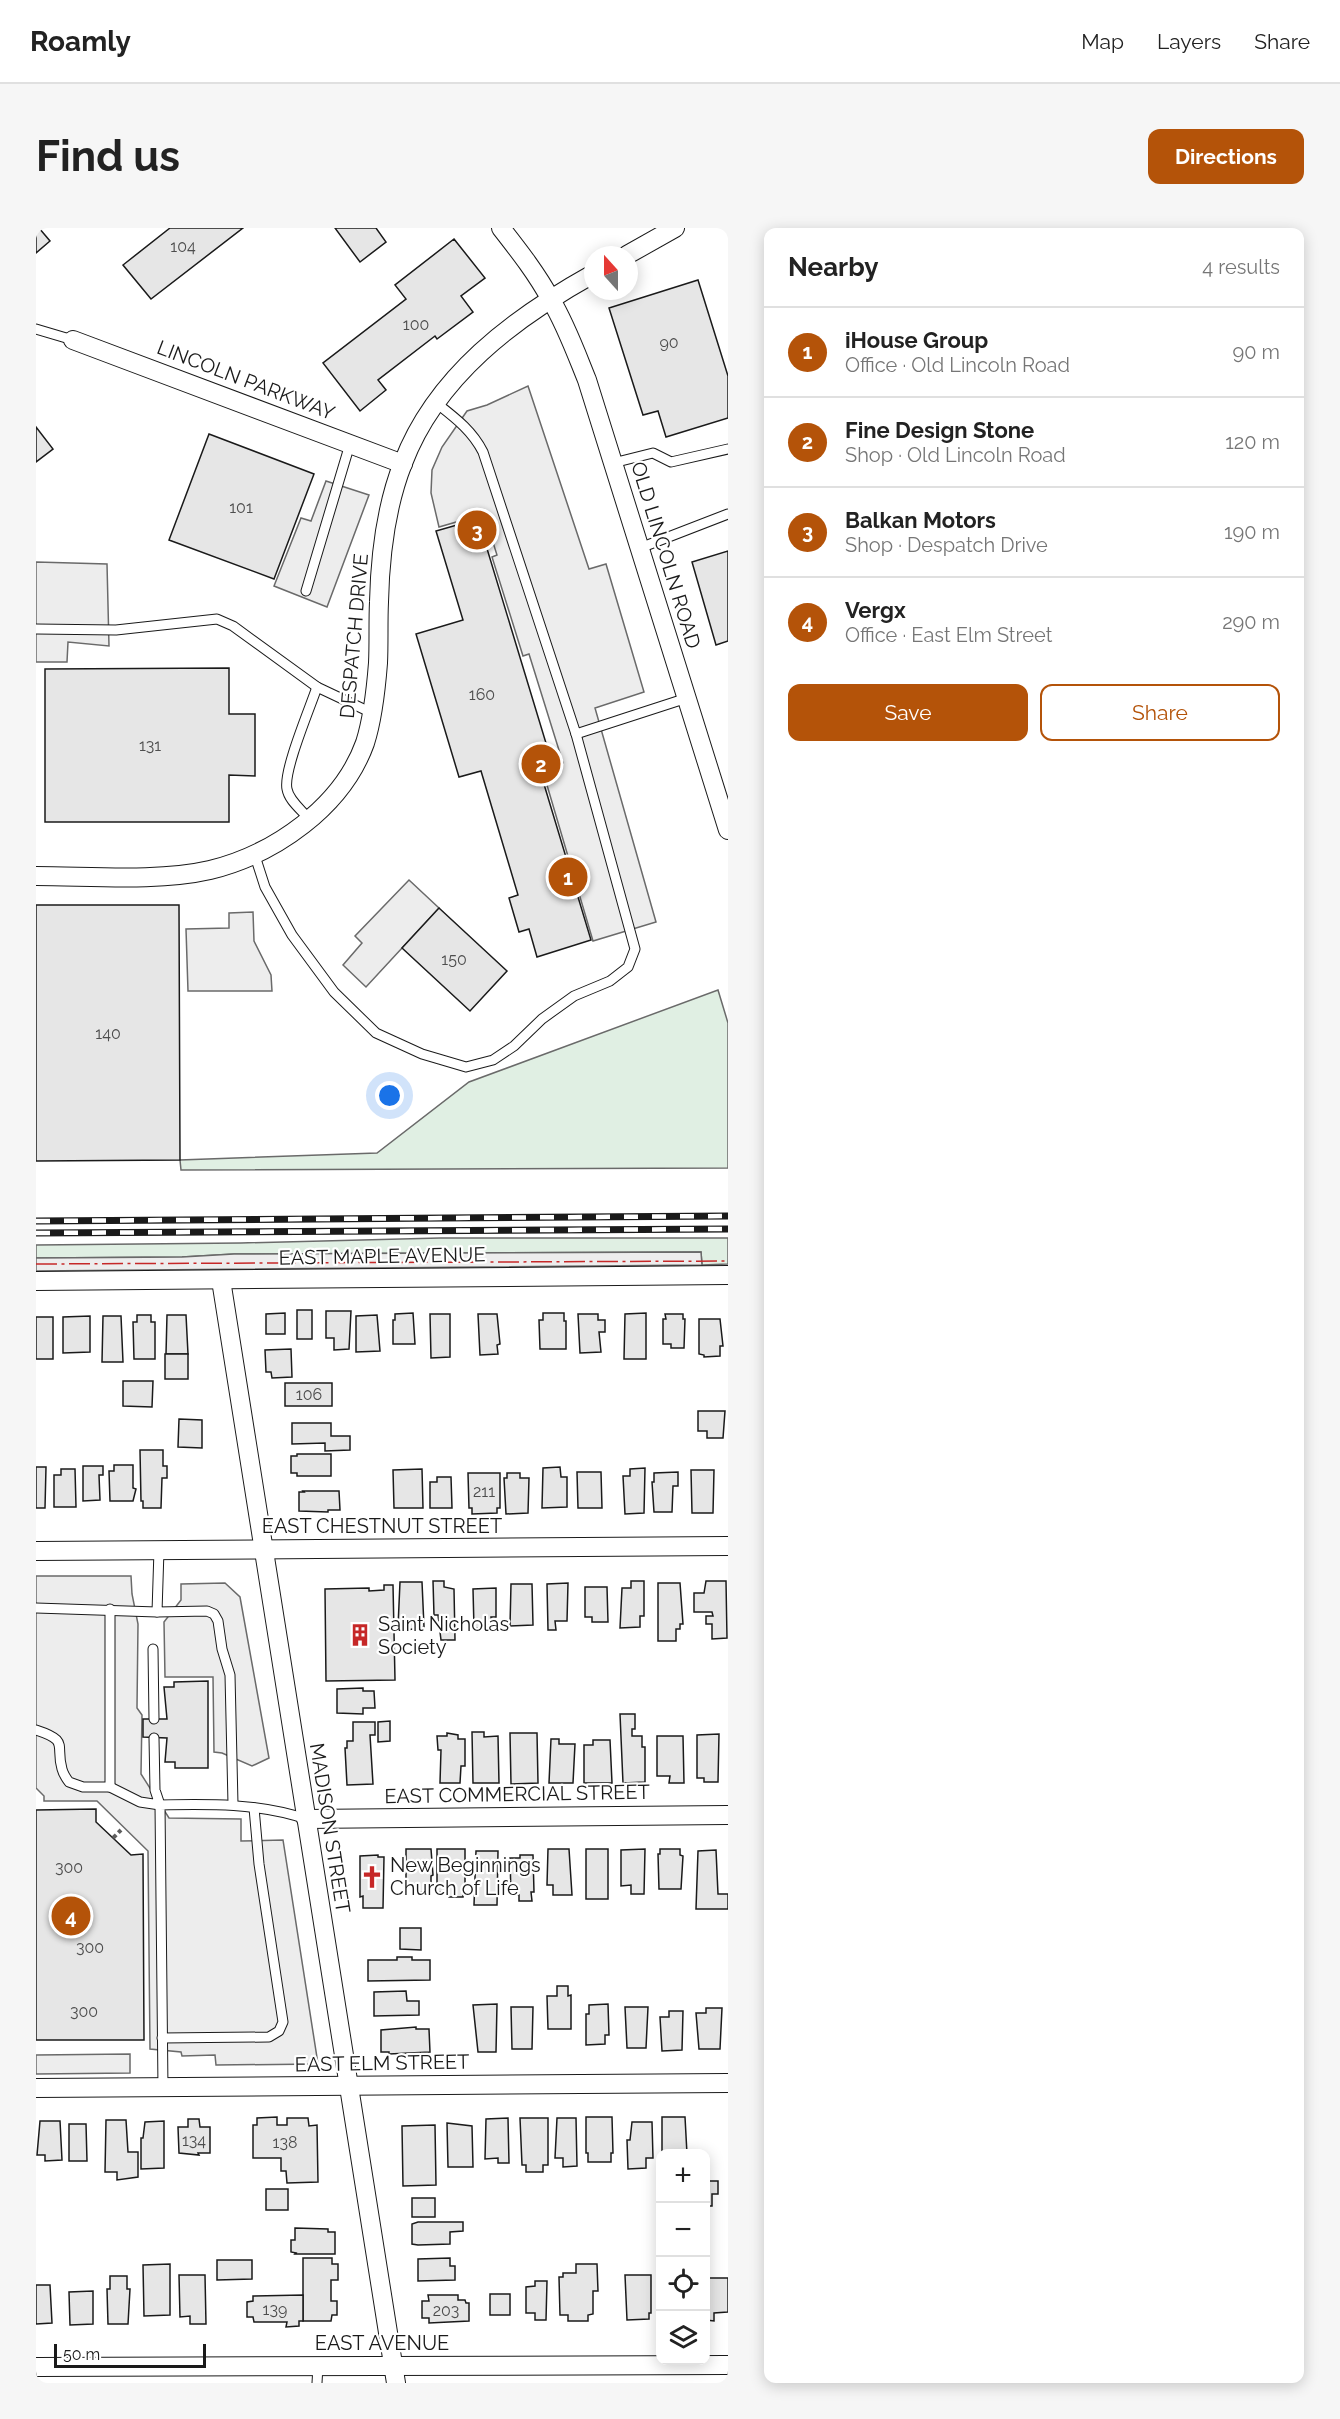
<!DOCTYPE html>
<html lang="en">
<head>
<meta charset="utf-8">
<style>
  :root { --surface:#fff; --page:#f6f6f6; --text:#222; --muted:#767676; --line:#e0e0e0; --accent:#b45309 }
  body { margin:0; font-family:Raleway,sans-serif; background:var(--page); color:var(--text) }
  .controls { position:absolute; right:18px; bottom:18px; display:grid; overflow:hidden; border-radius:12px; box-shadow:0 3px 15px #0003 }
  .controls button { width:54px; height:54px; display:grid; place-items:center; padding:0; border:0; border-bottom:2px solid var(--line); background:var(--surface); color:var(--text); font:30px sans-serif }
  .compass { position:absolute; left:548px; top:18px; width:54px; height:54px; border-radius:50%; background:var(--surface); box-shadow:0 3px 15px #0003; rotate:339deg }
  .scale { position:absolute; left:18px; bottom:15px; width:152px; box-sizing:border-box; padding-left:6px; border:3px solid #1a1a1a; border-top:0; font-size:16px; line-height:21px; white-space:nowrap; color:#1a1a1a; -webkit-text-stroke:4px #fff; paint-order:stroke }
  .you { position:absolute; left:354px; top:868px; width:21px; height:21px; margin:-15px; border:4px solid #fff; border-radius:50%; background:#1a73e8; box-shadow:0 0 0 9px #1a73e833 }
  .badge { display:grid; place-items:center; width:39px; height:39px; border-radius:50%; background:var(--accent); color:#fff; font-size:20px; font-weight:700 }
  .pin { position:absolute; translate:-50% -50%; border:3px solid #fff; box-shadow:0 2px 6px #0006 }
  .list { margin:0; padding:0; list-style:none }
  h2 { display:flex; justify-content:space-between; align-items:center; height:78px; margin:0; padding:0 24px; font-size:26px }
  h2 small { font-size:20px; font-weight:400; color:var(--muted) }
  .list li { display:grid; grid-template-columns:39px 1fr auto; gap:18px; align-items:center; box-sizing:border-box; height:90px; padding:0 24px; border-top:2px solid var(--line) }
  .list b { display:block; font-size:22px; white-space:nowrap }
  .list p { margin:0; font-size:20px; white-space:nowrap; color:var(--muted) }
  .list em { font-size:20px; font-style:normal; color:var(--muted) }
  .actions { display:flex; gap:12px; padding:18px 24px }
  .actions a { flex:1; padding:14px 0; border:2px solid var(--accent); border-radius:12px; text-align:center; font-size:21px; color:var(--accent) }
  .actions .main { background:var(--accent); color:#fff }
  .icon { flex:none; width:33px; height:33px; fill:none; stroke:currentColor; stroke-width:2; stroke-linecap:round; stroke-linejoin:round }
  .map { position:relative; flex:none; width:692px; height:2155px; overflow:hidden; border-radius:12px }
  header { display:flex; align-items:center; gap:36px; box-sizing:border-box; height:84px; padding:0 30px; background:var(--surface); border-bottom:2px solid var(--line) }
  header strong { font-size:28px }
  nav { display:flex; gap:33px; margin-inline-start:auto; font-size:21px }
  .intro { display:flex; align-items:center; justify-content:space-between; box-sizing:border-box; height:144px; padding:0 36px }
  h1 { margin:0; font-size:42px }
  .button { padding:15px 27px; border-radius:12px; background:var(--accent); color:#fff; font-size:21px; font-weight:700 }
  main { display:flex; gap:36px; padding:0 36px }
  aside { flex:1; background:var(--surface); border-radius:12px; box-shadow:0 3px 15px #0003 }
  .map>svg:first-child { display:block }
  .green { fill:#e0efe3; stroke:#6a6a6a; stroke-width:1.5 }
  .parking { fill:#ededed; stroke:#6a6a6a; stroke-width:1.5 }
  .building { fill:#e6e6e6; stroke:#1a1a1a; stroke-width:1.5 }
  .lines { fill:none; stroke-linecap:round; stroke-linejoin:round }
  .lane-casing { stroke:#1a1a1a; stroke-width:11 }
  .street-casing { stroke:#1a1a1a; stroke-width:20 }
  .path { stroke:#5f5f5f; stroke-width:4; stroke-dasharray:4.5 3; stroke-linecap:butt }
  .lane { stroke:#fff; stroke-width:9 }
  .street { stroke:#fff; stroke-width:18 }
  .rail-casing { stroke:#1a1a1a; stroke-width:7 }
  .rail { stroke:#fff; stroke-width:4.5; stroke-dasharray:14; stroke-linecap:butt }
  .power { stroke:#c62828; stroke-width:1.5; stroke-dasharray:21 4.5 3 4.5; stroke-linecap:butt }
  .labels { text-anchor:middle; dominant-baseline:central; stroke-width:4.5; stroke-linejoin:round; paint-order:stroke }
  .number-label { font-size:16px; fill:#4d4d4d }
  .street-label { font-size:20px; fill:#1a1a1a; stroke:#fff }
  .poi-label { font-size:20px; fill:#1a1a1a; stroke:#fff; text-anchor:start }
</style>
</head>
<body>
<header>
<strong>Roamly</strong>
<nav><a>Map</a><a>Layers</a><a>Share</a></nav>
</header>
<div class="intro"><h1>Find us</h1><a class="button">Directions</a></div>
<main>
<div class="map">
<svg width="692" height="2155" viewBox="0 0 692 2155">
  <rect width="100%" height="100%" fill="#fff"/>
  <g class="green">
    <path d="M682,762L692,795V940L145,942L144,932L341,925L433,854Z"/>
    <path d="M404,1010H692V1036L666,1037L665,1024L198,1026L146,1029L0,1030V1017L205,1015Z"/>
  </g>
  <g class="parking">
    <path d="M492,158L553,341L570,336L608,464L559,480L620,694L557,713L508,547L515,545L514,539L527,535L493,426L487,428L456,329L461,327L448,286L403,299L395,265L396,242L406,219L431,183L451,177Z"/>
    <path d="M290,253L333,267L291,379L238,358L265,290L275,293Z"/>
    <path d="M0,334L71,336L73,418L32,414L31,434H0Z"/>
    <path d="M373,652L403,680L330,759L307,737L326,715L319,708Z"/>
    <path d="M217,684L218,713L235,747L236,763H152L150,701L193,700V685Z"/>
    <path d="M665,1024L666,1037L0,1043V1030L146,1029L198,1026Z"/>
    <path d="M0,1348H95L96,1366L102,1396L101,1480L106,1487L105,1546L133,1590L205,1591V1613L247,1612L282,1836L180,1837L179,1827L146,1828L145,1824L114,1821L112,1623L61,1573H8V1568L0,1560Z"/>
    <path d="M189,1355L204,1369L233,1530L216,1538L186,1525L178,1524L177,1449H129L128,1394L145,1372V1356Z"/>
    <path d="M94,1826V1845L0,1846V1827Z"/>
  </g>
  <g class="building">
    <path d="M0,0H3L14,13L0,25Z"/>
    <path d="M134,0H207L115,71L87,37Z"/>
    <path d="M299,0H340L350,14L324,34Z"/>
    <path d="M418,11L449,50L425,68L437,84L401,111L399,108L342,152L350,162L324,183L287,135L370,71L359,57Z"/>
    <path d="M662,52L692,148V190L630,209L622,183L607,187L573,80Z"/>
    <path d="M0,199L17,221L0,234Z"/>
    <path d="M173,206L278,246L238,351L133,312Z"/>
    <path d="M442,291L513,525L507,527L511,541L504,543L555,712L501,729L493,701L483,704L473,670L482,667L445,543L423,549L380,406L427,392L400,303Z"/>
    <path d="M692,323V413L680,417L656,334Z"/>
    <path d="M193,440V486H219V548L193,547V594H9V441Z"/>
    <path d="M0,677H143L144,932L0,933Z"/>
    <path d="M403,680L471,743L434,783L366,720Z"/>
    <rect x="261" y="1082" width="15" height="29"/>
    <path d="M290,1083H315L313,1121L298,1122V1110H290Z"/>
    <path d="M249,1085V1106H230V1086Z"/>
    <path d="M377,1085L379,1116H357V1092H359V1086Z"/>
    <path d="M507,1085H528V1093H530V1121H504L503,1092H507Z"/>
    <path d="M610,1085V1131H588L589,1086Z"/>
    <path d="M394,1086H414V1129L395,1130Z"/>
    <path d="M442,1086H461L464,1116L461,1117L462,1126L444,1127Z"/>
    <path d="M542,1086H562V1092H569V1104H563L565,1124L544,1125Z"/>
    <path d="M629,1086H647V1091H649L648,1120H635V1116H627V1091H630Z"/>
    <path d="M101,1087H115V1094H119V1131H98L97,1094H101Z"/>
    <path d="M131,1087H150L152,1126H130Z"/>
    <path d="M341,1087L344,1123L320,1124V1088Z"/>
    <path d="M54,1088V1124L27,1125V1089Z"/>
    <path d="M67,1088H85L87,1134H66Z"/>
    <rect x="0" y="1089" width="17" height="42"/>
    <path d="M663,1091H684L687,1118H684V1128L668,1129V1127L663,1126Z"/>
    <path d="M255,1121L256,1149L236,1150L235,1144H230L229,1122Z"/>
    <rect x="129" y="1126" width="23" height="25"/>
    <path d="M87,1153H117L116,1179L87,1178Z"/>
    <rect x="249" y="1155" width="47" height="23"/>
    <path d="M662,1183H689L687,1210H671V1203H662Z"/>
    <path d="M143,1191L166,1192V1220L142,1219Z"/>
    <path d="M256,1195H295V1208H314V1222L289,1223V1215L256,1216Z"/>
    <path d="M104,1222H127V1238H131V1250H126L125,1280H107V1273H105Z"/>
    <path d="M261,1226H295V1248H261V1245H255V1228H261Z"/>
    <path d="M78,1237H97V1260L100,1261L97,1273H74L73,1243H78Z"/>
    <path d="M47,1238H67V1247H63L64,1272L47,1273Z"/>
    <path d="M0,1239H10L9,1280H0Z"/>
    <path d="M524,1239L525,1249H531V1279L506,1280L507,1240Z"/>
    <path d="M609,1240L608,1285L589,1286L587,1248H594V1241Z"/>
    <path d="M25,1241H39L40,1279H18V1247H25Z"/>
    <path d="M386,1241L387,1280H358L357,1242Z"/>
    <path d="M655,1242H678L677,1285H656Z"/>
    <path d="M541,1244H565L566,1280H542Z"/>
    <path d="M642,1244V1258H637L636,1284H618L616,1254H618V1245Z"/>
    <path d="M432,1245H464V1280H461V1285L436,1286V1280H433Z"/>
    <path d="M471,1245H484V1250H493L492,1285L470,1286L468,1250H471Z"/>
    <path d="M401,1249H415L416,1280H394V1254H401Z"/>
    <path d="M267,1263H303L304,1282H292V1284L263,1283V1264H268Z"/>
    <path d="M397,1353H408V1359L418,1361L419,1412H405L402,1387H398Z"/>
    <path d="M595,1353H608V1388H604V1399L584,1400L586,1360H595Z"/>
    <path d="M670,1353H690L691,1410L676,1411V1396H670V1388H677L676,1384H658V1365H668Z"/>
    <path d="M364,1354H386L388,1399L371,1402V1398L362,1399Z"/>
    <path d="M532,1355L531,1393H519L520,1402H512L511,1356Z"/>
    <path d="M622,1355H644L647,1396H644V1401H640V1413H622Z"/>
    <path d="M475,1356H496L497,1397L474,1398Z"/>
    <path d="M348,1357H357L359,1452L290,1453L289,1361L333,1360V1363L348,1362Z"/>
    <path d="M549,1359H571L572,1394H556V1389H549Z"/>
    <path d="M460,1360V1389H455V1400H438L437,1361Z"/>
    <path d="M172,1453V1540H139V1534H129L131,1510L107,1509V1491H131L128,1459H138V1454Z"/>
    <path d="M327,1460V1463H338L339,1480H327V1486L301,1485V1461Z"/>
    <path d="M584,1486H599V1501H596V1508H606V1519H609V1554L587,1555Z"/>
    <path d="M354,1493V1513L342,1514V1494Z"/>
    <path d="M317,1494H339V1507H334L337,1556L311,1557L309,1520H311V1513H317Z"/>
    <path d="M436,1504H448V1509L462,1508L463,1555H437Z"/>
    <path d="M411,1505L422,1507V1511H429V1538H425L424,1555H404L405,1522H402L401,1508H411Z"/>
    <path d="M474,1505H501L502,1555L475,1556Z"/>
    <path d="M683,1506L682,1554H668V1550H661V1507Z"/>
    <path d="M621,1508H647L648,1555H633L634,1548H621Z"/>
    <path d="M515,1511H523V1516H539L537,1555H513Z"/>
    <path d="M557,1512H574L576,1555H548V1517H557Z"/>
    <path d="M60,1581V1594L95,1627L107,1626L108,1812H0V1582Z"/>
    <path d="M370,1621H395L397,1647L395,1648V1664H376V1658L370,1657Z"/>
    <path d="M401,1621H429V1664H427V1669H413V1664H401Z"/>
    <path d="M512,1621H533L536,1667H517V1657H511Z"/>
    <rect x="550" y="1621" width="22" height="50"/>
    <path d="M609,1621L608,1666H595V1657L585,1658V1622Z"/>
    <path d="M624,1621H644V1627L647,1628L645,1661H623L622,1626H624Z"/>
    <path d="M680,1622L682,1666H692V1681H660L662,1623Z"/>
    <path d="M440,1623H462L461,1677H438Z"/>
    <path d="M342,1627V1629H348L347,1680H327V1668L324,1669V1628Z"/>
    <path d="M484,1627H497L498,1664H495L496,1673H483V1667H475L474,1630H484Z"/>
    <path d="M364,1700H385V1722L364,1721Z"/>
    <path d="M361,1729H376V1732H394V1752L332,1753V1732H361Z"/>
    <path d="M521,1758H532V1768L535,1767V1801H512L511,1768H521Z"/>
    <path d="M370,1763L371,1773H383V1787L338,1788V1764Z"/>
    <path d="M461,1776L460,1824H442L437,1777Z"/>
    <path d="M572,1776L573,1807H569V1816L550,1817V1786H553V1777Z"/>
    <path d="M475,1779H497L496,1821H476Z"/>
    <path d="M589,1779H612L610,1820H591Z"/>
    <path d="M670,1780H686L684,1821H663L660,1785H670Z"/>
    <path d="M633,1783H647L646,1822L626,1823L624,1789H633Z"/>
    <path d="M380,1799V1801H393L394,1824L353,1826V1824H345V1802Z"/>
    <path d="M241,1889V1897H251V1890H272L273,1898L281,1897L282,1954L251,1955L250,1943H245V1930H217V1897H221V1890Z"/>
    <path d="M550,1889H576L577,1925H575V1934H552V1925H550Z"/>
    <path d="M626,1889H649L651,1926H626Z"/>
    <path d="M472,1890L473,1935H462V1930L449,1931L450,1891Z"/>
    <path d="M484,1890H512V1937H507V1944H490V1937H486Z"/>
    <path d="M521,1890H540L541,1938L527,1939V1930H519Z"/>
    <path d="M152,1891H163L164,1899H174V1925H162L163,1927L143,1925L142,1899H152Z"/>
    <path d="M70,1892H90L92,1924H102V1949L81,1952V1944H69Z"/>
    <path d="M4,1893H24L26,1932L9,1933V1927H1Z"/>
    <path d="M128,1893V1940L105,1941V1910H107L109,1894Z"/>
    <path d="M596,1894H616L617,1930H610V1940L592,1941L591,1912H594Z"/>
    <path d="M411,1895L436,1898L437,1939H412Z"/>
    <path d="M33,1896H50L51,1933H33Z"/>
    <path d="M399,1897L400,1957L367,1958L366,1898Z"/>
    <path d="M670,1953H682V1966H676V1978H670Z"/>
    <rect x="230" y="1961" width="22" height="21"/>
    <rect x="376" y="1970" width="23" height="19"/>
    <path d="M382,1994H427V2003L414,2004V2016L382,2017L376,2016V1996Z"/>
    <path d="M259,2000L292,2001V2004H299V2026H259L260,2025L255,2024V2012H259Z"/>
    <path d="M267,2030H296V2036H302V2052H295V2073H301V2087H296L295,2093H267Z"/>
    <path d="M414,2030V2038H419V2052L382,2053V2031Z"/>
    <path d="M181,2032H216V2051L181,2052Z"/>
    <path d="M134,2036V2087L108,2088L107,2037Z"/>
    <path d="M540,2036H561L562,2063H557V2086L552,2087V2093H532V2087H524L523,2049H527V2045H540Z"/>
    <path d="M143,2047H169L170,2096H154V2088L144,2089Z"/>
    <path d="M589,2047H615V2085H613V2091L591,2092Z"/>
    <path d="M74,2048H91V2061H94L92,2096H72L71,2061H74Z"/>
    <path d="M670,2050H692V2084L678,2085V2093L670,2092Z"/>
    <path d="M499,2053H511L510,2092H499V2085H490V2059L499,2058Z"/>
    <path d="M0,2057H14L16,2095L0,2096Z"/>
    <path d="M57,2063V2096L34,2097L33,2064Z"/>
    <rect x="454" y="2066" width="20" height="21"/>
    <path d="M267,2067V2093H263V2098L250,2099L251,2094H218L217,2089H211V2074L217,2073V2068Z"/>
    <path d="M392,2067H422V2072H429L430,2075H433V2093L393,2095V2090H386V2073H393Z"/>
  </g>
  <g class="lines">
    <g class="lane-casing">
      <g id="lane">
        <path d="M0,101L37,112"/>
        <path d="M399,174C418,189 436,202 447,224L540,506L651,470"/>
        <path d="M577,235L617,225L635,234L692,221"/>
        <path d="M604,320L692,286"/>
        <path d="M270,363L314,216"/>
        <path d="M0,401L80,402L181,391L197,398L281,459"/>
        <path d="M273,591C266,582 253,573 251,561C247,543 274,480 281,459L336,485"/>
        <path d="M218,625L229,659L256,707L298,764L340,805L386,826L430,839L457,832L478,818L506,791L538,768L574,753L592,739L599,721L540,506"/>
        <path d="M123,1322L121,1384L171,1383L178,1386L182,1393L186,1421L194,1447L197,1576"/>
        <path d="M0,1380L121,1384"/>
        <path d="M74,1381V1559"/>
        <path d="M117,1421L118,1491"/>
        <path d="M0,1502C34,1513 19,1517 26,1541C27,1545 30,1550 33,1554L47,1559H74L104,1574L124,1577L119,1562L118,1510"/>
        <path d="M126,1810L233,1809L243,1803L247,1794L223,1636L218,1580"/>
        <path d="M127,1860L124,1577C173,1576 223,1575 270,1591"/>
        <path d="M281,2155L282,2138"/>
      </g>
    </g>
    <g class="street-casing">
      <g id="street">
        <path d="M465,0C483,23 501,46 515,72C530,97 540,125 551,152L692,602"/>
        <path d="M591,27L639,0"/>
        <path d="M37,112L367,236"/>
        <path d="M0,648C54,648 122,654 174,642C239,626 306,579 329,515C337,490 340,461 342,435C343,415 342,394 343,374C344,328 350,278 367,235C400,148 478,90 557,46"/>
        <path d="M185,1052L360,2155"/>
        <path d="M0,1053L692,1047"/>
        <path d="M0,1323L692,1318"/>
        <path d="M270,1591L692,1587"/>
        <path d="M0,1860L692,1855"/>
        <path d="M0,2139L692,2137"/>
      </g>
    </g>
    <path class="path" d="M77,1610L85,1602"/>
    <use href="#lane" class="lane"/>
    <use href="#street" class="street"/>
    <g class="rail-casing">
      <g id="rail">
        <path d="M0,993L692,988"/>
        <path d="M0,1005L692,1001"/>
      </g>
    </g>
    <use href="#rail" class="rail"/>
    <path class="power" d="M0,1036L692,1033"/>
  </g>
  <defs>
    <g id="building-bare" transform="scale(1.8)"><path d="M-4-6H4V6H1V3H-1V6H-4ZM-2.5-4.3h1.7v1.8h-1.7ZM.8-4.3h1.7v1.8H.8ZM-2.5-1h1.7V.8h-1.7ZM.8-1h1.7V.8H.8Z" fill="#c62828" stroke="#fff" stroke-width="2.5" paint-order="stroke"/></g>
    <g id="church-bare" transform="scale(1.8)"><path d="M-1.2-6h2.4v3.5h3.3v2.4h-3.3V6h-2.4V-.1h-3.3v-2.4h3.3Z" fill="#c62828" stroke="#fff" stroke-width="2.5" paint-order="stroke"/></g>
  </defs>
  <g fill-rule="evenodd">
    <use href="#building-bare" x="324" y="1407"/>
    <use href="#church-bare" x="336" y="1649"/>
  </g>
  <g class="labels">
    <g class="number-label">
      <text x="147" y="18">104</text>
      <text x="380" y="96">100</text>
      <text x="633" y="114">90</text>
      <text x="205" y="279">101</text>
      <text x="446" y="466">160</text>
      <text x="114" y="517">131</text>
      <text x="418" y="731">150</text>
      <text x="72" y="805">140</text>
      <text x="273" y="1166">106</text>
      <text x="448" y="1263">211</text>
      <text x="33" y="1639">300</text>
      <text x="54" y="1719">300</text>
      <text x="48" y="1783">300</text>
      <text x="158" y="1912">134</text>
      <text x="249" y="1914">138</text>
      <text x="239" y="2081">139</text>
      <text x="410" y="2082">203</text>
    </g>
    <g class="street-label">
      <text transform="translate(210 152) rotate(21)">LINCOLN PARKWAY</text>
      <text transform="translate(630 327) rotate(73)">OLD LINCOLN ROAD</text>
      <text transform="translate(318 408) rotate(-85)">DESPATCH DRIVE</text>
      <text transform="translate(346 1028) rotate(-1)">EAST MAPLE AVENUE</text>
      <text x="346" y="1298">EAST CHESTNUT STREET</text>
      <text transform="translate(481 1566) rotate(-1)">EAST COMMERCIAL STREET</text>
      <text transform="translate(294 1600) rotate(81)">MADISON STREET</text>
      <text transform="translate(346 1835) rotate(-1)">EAST ELM STREET</text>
      <text x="346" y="2115">EAST AVENUE</text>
    </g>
    <g class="poi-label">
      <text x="342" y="1396">Saint Nicholas<tspan x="342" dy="23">Society</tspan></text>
      <text x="354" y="1637">New Beginnings<tspan x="354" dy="23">Church of Life</tspan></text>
    </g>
  </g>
</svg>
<div class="controls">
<button>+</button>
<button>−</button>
<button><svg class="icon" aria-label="locate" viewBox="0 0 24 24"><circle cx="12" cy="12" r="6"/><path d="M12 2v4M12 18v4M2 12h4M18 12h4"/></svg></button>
<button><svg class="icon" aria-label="layers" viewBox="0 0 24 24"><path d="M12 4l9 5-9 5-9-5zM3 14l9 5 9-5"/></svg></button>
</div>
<svg class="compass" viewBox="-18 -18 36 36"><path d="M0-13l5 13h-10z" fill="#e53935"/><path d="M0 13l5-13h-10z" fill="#767676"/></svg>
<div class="scale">50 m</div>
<div class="you"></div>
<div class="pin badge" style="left:532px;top:649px">1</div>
<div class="pin badge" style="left:505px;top:536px">2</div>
<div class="pin badge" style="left:441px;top:302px">3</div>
<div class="pin badge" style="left:35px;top:1688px">4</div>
</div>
<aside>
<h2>Nearby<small>4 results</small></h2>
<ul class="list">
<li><span class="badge">1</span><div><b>iHouse Group</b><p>Office · Old Lincoln Road</p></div><em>90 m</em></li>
<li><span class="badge">2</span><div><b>Fine Design Stone</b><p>Shop · Old Lincoln Road</p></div><em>120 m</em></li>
<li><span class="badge">3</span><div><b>Balkan Motors</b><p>Shop · Despatch Drive</p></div><em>190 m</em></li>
<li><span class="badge">4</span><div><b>Vergx</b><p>Office · East Elm Street</p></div><em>290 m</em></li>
</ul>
<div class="actions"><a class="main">Save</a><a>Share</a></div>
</aside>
</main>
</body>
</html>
